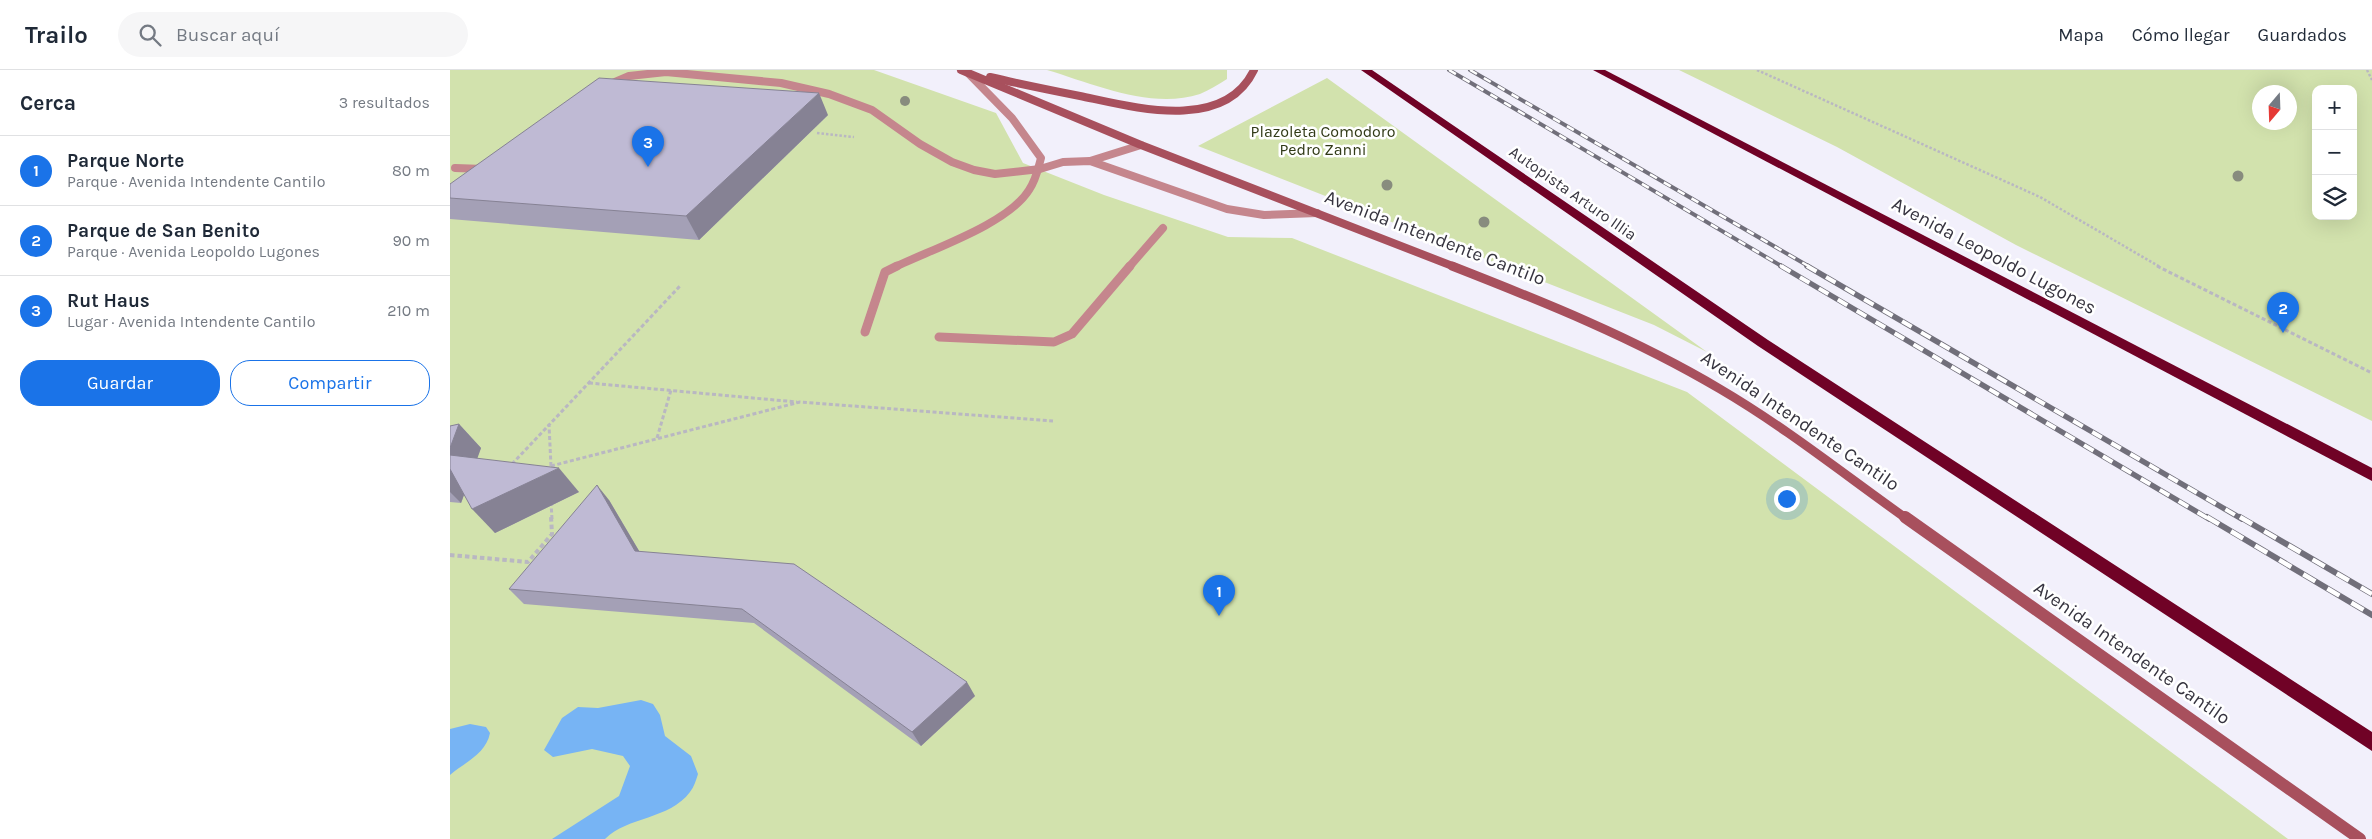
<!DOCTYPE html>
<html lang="es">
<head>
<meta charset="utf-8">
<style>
  :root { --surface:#fff; --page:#f6f6f7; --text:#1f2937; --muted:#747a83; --line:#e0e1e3; --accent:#1a73e8 }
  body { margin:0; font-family:Karla,sans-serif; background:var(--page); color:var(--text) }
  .controls { position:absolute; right:15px; top:15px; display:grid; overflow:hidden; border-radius:10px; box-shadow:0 5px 20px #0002 }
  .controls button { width:45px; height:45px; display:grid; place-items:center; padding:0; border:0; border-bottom:1px solid var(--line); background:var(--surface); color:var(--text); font:25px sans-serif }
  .compass { position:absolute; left:1802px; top:15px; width:45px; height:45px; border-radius:50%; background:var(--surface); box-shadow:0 5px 20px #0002; rotate:199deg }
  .you { position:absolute; left:1336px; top:428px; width:18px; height:18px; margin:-12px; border:4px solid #fff; border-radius:50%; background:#1a73e8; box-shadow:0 0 0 8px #1a73e833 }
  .badge { display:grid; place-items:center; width:32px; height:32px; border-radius:50%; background:var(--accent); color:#fff; font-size:16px; font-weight:700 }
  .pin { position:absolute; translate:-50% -41px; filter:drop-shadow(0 1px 2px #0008) }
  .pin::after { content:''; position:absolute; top:26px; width:18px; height:15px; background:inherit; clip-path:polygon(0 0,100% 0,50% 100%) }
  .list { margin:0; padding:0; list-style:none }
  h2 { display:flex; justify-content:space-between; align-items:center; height:65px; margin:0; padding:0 20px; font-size:21px }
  h2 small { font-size:16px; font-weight:400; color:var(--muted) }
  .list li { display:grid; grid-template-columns:32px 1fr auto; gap:15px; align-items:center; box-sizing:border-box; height:70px; padding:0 20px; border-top:1px solid var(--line) }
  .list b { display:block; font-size:19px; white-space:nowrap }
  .list p { margin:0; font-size:16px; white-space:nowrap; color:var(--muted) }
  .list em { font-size:16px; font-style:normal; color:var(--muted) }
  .actions { display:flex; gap:10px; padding:15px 20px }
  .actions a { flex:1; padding:11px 0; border:1px solid var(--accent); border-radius:20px; text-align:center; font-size:18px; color:var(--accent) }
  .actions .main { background:var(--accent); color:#fff }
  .icon { flex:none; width:28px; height:28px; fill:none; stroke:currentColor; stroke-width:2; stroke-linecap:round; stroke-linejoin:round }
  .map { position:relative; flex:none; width:1922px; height:769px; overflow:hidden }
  header { display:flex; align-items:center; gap:30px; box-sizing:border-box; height:70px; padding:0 25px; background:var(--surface); border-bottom:1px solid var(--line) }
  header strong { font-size:24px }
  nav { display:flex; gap:28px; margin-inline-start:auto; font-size:18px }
  .search { width:350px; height:45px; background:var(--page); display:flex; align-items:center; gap:12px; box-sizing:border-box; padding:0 18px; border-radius:28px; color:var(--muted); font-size:19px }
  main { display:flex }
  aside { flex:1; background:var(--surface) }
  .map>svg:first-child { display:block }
  .green { fill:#d2e2ad; fill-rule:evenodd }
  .water { fill:#77b4f4 }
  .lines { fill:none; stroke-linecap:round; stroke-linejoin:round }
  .path-far2 { stroke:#b9b7c2; stroke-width:2.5; stroke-dasharray:2.5 2; stroke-linecap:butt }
  .path-far1 { stroke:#b9b7c2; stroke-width:3; stroke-dasharray:4 2.5; stroke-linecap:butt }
  .path { stroke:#b9b7c2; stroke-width:4; stroke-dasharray:4.5 3; stroke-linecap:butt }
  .lane-far1 { stroke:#c5868d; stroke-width:8 }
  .lane { stroke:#c5868d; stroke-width:9 }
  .secondary-far2 { stroke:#a8505d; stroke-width:8 }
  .secondary-far1 { stroke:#a8505d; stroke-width:9 }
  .secondary { stroke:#a8505d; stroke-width:12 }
  .highway { fill:#700226; fill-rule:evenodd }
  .rail-far2-casing { stroke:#716f7a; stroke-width:4 }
  .rail-far1-casing { stroke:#716f7a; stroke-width:5.5 }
  .rail-casing { stroke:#716f7a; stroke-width:6 }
  .rail-far2 { stroke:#fff; stroke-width:2.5; stroke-dasharray:8; stroke-linecap:butt }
  .rail-far1 { stroke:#fff; stroke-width:4; stroke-dasharray:11; stroke-linecap:butt }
  .rail { stroke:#fff; stroke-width:4.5; stroke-dasharray:14; stroke-linecap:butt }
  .tree { fill:#888c7e }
  .wall { fill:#a4a0b6 }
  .shaded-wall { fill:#868294 }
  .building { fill:#bfbad4; stroke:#868294 }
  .labels { text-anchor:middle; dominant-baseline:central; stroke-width:5; stroke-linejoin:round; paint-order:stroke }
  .far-park-label { font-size:16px; fill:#313a17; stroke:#fff }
  .far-street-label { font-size:16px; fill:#36343f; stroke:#fff }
  .street-label { font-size:19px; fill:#36343f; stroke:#fff }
</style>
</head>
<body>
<header>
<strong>Trailo</strong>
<div class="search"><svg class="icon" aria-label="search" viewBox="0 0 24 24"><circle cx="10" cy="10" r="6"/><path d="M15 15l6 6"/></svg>Buscar aquí</div>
<nav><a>Mapa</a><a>Cómo llegar</a><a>Guardados</a></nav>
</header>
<main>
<aside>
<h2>Cerca<small>3 resultados</small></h2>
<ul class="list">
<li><span class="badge">1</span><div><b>Parque Norte</b><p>Parque · Avenida Intendente Cantilo</p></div><em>80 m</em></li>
<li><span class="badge">2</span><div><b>Parque de San Benito</b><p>Parque · Avenida Leopoldo Lugones</p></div><em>90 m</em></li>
<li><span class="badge">3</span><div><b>Rut Haus</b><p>Lugar · Avenida Intendente Cantilo</p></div><em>210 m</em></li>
</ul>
<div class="actions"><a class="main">Guardar</a><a>Compartir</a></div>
</aside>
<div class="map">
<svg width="1922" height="769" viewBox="0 0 1922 769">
  <rect width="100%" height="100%" fill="#f2f0fb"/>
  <g class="green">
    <path d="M0,0H424L546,43L573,93L654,125L778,167L842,168L1237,322L1838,769H0Z"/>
    <path d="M597,0H777V9C769,14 759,20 750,24C701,40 644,14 597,0Z"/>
    <path d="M1229,0H1922V351L1566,175L1387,77ZM1866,19H1903V146H1866ZM1840,22V52H1810V22Z"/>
    <path d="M877,8L1257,282L1204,255L748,76Z"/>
  </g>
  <g class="water">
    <path d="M191,630L203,634L210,645L215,666L241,686L248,704C246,710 244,717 240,722C219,750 178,746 155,769H102L169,726L180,696L173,686L142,679L103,687L94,680L112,648L128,637L148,638Z"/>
    <path d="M20,654L36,657L40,663C36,684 15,692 0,705V659Z"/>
  </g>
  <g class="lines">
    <g class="path-far2">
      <path d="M1307,0L1590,127L1710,197"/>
      <path d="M1917,0L1922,10"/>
      <path d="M367,63L404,67"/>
    </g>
    <g class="path-far1">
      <path d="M1707,196L1922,303"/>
      <path d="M139,313L347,332"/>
      <path d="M207,368L221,320"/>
      <path d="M62,394L99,355"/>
      <path d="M101,396L350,332L603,351"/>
      <path d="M101,396L99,355L230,216"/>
      <path d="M101,432L102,449"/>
    </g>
    <path class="path" d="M0,485L78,492L102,464L101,447"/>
    <g class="lane-far1">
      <path d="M158,15L179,6L216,2L331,13L379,24L422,40L470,74L502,92L524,100L545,104L590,99L613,92L640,91L777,139L814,145L867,143"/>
      <path d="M640,91L691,75"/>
      <path d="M5,98L34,99"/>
      <path d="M445,197C482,179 558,154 579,120C586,110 588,99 591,88L562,48L517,2"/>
      <path d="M679,197L713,158"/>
    </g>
    <g class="lane">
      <path d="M415,262L435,202L447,196"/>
      <path d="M489,267L604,272L622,264L680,196"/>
    </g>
    <g class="secondary-far2">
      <path d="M511,0L691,75L1005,197"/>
      <path d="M540,7C570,14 600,20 630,26C683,37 774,63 804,0"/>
    </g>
    <path class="secondary-far1" d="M1002,196C1094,232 1184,268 1270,319C1335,357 1395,405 1457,449"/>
    <path class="secondary" d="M1455,447L1910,769"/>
    <g class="highway">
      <path d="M911,0H922L1318,270L1922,662V681L1308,276Z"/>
      <path d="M1143,0H1155L1922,398V411Z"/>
    </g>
    <g class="rail-far2-casing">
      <g id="rail-far2">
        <path d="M999,0L1333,197"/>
        <path d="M1020,0L1360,197"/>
      </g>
    </g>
    <g class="rail-far1-casing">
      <g id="rail-far1">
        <path d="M1331,196L1759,449"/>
        <path d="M1357,196L1792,449"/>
      </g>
    </g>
    <g class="rail-casing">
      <g id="rail">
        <path d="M1757,447L1922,545"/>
        <path d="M1790,447L1922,524"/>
      </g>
    </g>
    <use href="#rail-far2" class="rail-far2"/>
    <use href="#rail-far1" class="rail-far1"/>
    <use href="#rail" class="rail"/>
  </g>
  <g class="tree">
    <circle cx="455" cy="31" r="5"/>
    <circle cx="1788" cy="106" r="5.5"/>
    <circle cx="937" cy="115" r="5.5"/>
    <circle cx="1034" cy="152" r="5.5"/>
  </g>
  <g class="wall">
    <path d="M378,45L249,170L0,149V114Z"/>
    <path d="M9,354L31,378L27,388L129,422L45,463L14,425L11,433L0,432V356Z"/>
    <path d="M159,430L189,481L525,626L471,676L304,553L74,534L59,519Z"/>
  </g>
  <g class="shaded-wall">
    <path d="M369,23L378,45L249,170L236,146Z"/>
    <path d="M9,354L31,378L20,409L0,388V378Z"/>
    <path d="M0,395L18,414L11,433L0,422Z"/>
    <path d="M109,398L129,422L45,463L22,439Z"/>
    <path d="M147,415L159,430L198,496L185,481Z"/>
    <path d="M517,612L525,626L471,676L462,662Z"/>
  </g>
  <g class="building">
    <path d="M149,8L369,23L236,146L0,128V114Z"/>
    <path d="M9,354L0,378V356Z"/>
    <path d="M0,385L109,398L22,439L0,399Z"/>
    <path d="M147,415L185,481L344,494L517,612L462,662L292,539L59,519Z"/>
  </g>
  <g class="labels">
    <g class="far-park-label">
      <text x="873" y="61">Plazoleta Comodoro<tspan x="873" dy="18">Pedro Zanni</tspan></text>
    </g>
    <g class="far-street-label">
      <text transform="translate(1123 123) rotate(35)">Autopista Arturo Illia</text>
    </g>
    <g class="street-label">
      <text transform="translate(985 168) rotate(21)">Avenida Intendente Cantilo</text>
      <text transform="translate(1544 186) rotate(28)">Avenida Leopoldo Lugones</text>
      <text transform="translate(1350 351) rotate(34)">Avenida Intendente Cantilo</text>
      <text transform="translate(1682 583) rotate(35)">Avenida Intendente Cantilo</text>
    </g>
  </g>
</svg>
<div class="controls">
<button>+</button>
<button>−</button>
<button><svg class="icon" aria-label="layers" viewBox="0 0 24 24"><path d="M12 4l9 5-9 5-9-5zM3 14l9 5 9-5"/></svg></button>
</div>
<svg class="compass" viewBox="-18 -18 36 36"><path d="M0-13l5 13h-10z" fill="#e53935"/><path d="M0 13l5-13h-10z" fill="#747a83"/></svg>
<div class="you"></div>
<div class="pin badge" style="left:769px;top:546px">1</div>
<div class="pin badge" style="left:1833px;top:263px">2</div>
<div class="pin badge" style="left:198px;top:97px">3</div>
</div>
</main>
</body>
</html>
